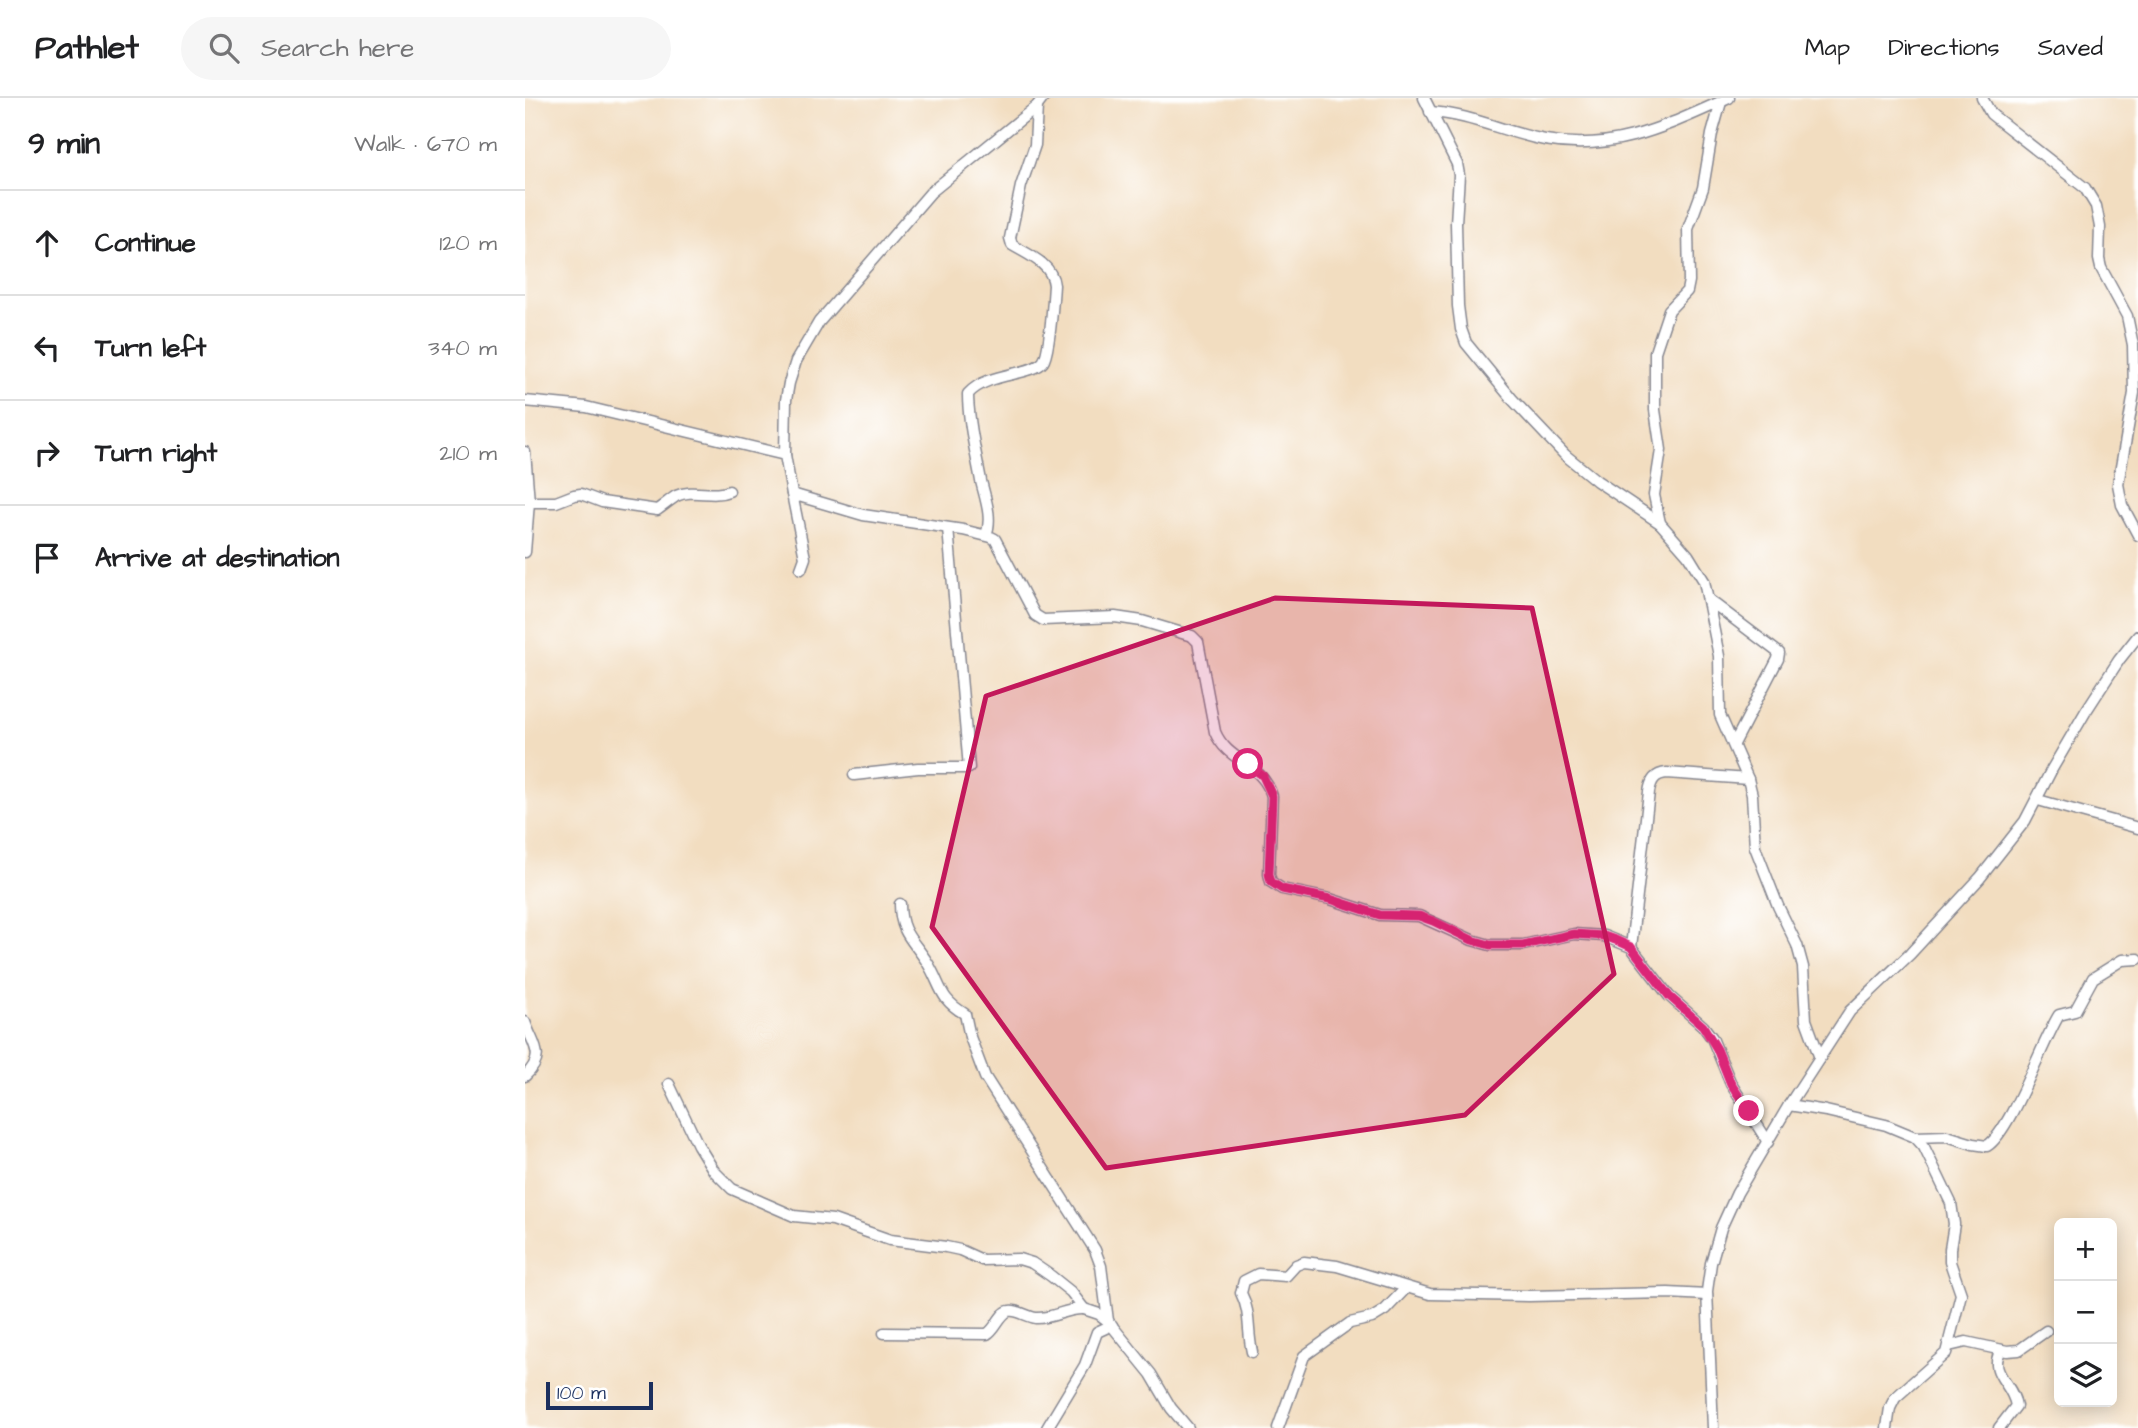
<!DOCTYPE html>
<html lang="en">
<head>
<meta charset="utf-8">
<style>
  :root { --surface:#fff; --page:#f6f6f6; --text:#202124; --muted:#757577; --line:#e0e0e0 }
  body { margin:0; font-family:"Architects Daughter",sans-serif; background:var(--page); color:var(--text) }
  .controls { position:absolute; right:21px; bottom:21px; display:grid; overflow:hidden; border-radius:10px; box-shadow:0 4px 18px #0003 }
  .controls button { width:63px; height:63px; display:grid; place-items:center; padding:0; border:0; border-bottom:2px solid var(--line); background:var(--surface); color:var(--text); font:35px sans-serif }
  .scale { position:absolute; left:21px; bottom:18px; width:107px; box-sizing:border-box; padding-left:7px; border:4px solid #1b2f5e; border-top:0; font-size:19px; line-height:24px; white-space:nowrap; color:#1b2f5e; -webkit-text-stroke:5px #fff; paint-order:stroke }
  .stop { position:absolute; width:21px; height:21px; margin:-16px; border:5px solid #db2777; border-radius:50%; background:#fff }
  .stop.end { background:#db2777; border-color:#fff; box-shadow:0 2px 7px #0008 }
  .list { margin:0; padding:0; list-style:none }
  h2 { display:flex; justify-content:space-between; align-items:center; height:91px; margin:0; padding:0 28px; font-size:30px }
  h2 small { font-size:23px; font-weight:400; color:var(--muted) }
  .list li { display:grid; grid-template-columns:46px 1fr auto; gap:21px; align-items:center; box-sizing:border-box; height:105px; padding:0 28px; border-top:2px solid var(--line) }
  .list b { display:block; font-size:26px; white-space:nowrap }
  .list em { font-size:23px; font-style:normal; color:var(--muted) }
  .icon { flex:none; width:38px; height:38px; fill:none; stroke:currentColor; stroke-width:2; stroke-linecap:round; stroke-linejoin:round }
  .map { position:relative; flex:none; width:1613px; height:1330px; overflow:hidden }
  header { display:flex; align-items:center; gap:42px; box-sizing:border-box; height:98px; padding:0 35px; background:var(--surface); border-bottom:2px solid var(--line) }
  header strong { font-size:33px }
  nav { display:flex; gap:38px; margin-inline-start:auto; font-size:24px }
  .search { width:490px; height:63px; background:var(--page); display:flex; align-items:center; gap:18px; box-sizing:border-box; padding:0 24px; border-radius:38px; color:var(--muted); font-size:26px }
  main { display:flex }
  aside { flex:1; background:var(--surface) }
  .map>svg:first-child { display:block }
  .lines { fill:none; stroke-linecap:round; stroke-linejoin:round }
  .minor-casing { stroke:#86868f; stroke-width:13 }
  .minor { stroke:#fff; stroke-width:10 }
  .route { stroke:#db2777; stroke-width:9 }
  .marked { fill:#c2185b; fill-opacity:0.2; stroke:#c2185b; stroke-width:5; stroke-linejoin:round }
</style>
</head>
<body>
<header>
<strong>Pathlet</strong>
<div class="search"><svg class="icon" aria-label="search" viewBox="0 0 24 24"><circle cx="10" cy="10" r="6"/><path d="M15 15l6 6"/></svg>Search here</div>
<nav><a>Map</a><a>Directions</a><a>Saved</a></nav>
</header>
<main>
<aside>
<h2>9 min<small>Walk · 670 m</small></h2>
<ul class="list">
<li><svg class="icon" aria-label="ahead" viewBox="0 0 24 24"><path d="M12 20V5M6 11l6-6 6 6"/></svg><div><b>Continue</b></div><em>120 m</em></li>
<li><svg class="icon" aria-label="left" viewBox="0 0 24 24"><path d="M17 20v-9H6M10 6l-5 5 5 5"/></svg><div><b>Turn left</b></div><em>340 m</em></li>
<li><svg class="icon" aria-label="right" viewBox="0 0 24 24"><path d="M7 20v-9h11M14 6l5 5-5 5"/></svg><div><b>Turn right</b></div><em>210 m</em></li>
<li><svg class="icon" aria-label="arrive" viewBox="0 0 24 24"><path d="M6 21V4h12l-3 4 3 4H6"/></svg><div><b>Arrive at destination</b></div></li>
</ul>
</aside>
<div class="map">
<svg width="1613" height="1330" viewBox="0 0 1613 1330">
  <rect width="100%" height="100%" fill="#fff"/>
  <filter id="ink" filterUnits="userSpaceOnUse"><feTurbulence type="fractalNoise" baseFrequency=".0143" numOctaves="2"/><feDisplacementMap in="SourceGraphic" scale="14" xChannelSelector="R" yChannelSelector="G"/><feConvolveMatrix kernelMatrix="1 2 1 2 8 2 1 2 1" color-interpolation-filters="sRGB"/></filter>
  <filter id="wash" filterUnits="userSpaceOnUse"><feTurbulence type="fractalNoise" baseFrequency=".00686" numOctaves="4" result="noise"/><feDisplacementMap in="SourceGraphic" scale="28" xChannelSelector="R" yChannelSelector="G"/><feGaussianBlur stdDeviation="1.57" result="paint"/><feColorMatrix in="noise" values="0 0 0 0 0 0 0 0 0 0 0 0 0 0 0 0 0 1.4 0 .05"/><feComposite in="paint" operator="in"/></filter>
  <g filter="url(#wash)">
    <rect width="100%" height="100%" fill="#f2ddc0"/>
  </g>
  <g filter="url(#ink)">
    <g class="lines">
      <g class="minor-casing">
        <g id="minor">
          <path d="M899,0L932,66L934,77L931,125L933,208L936,231L941,245L987,301L1040,357L1072,383L1135,425L1163,457L1179,483L1194,558L1195,617L1223,681L1227,697L1230,749L1253,808L1272,847L1278,869L1281,922L1295,960"/>
          <path d="M1457,0L1466,16L1476,24L1560,90L1571,108L1575,129L1574,161L1576,170L1602,218L1608,247L1609,295L1593,386L1597,407L1613,437"/>
          <path d="M905,14C945,16 981,35 1020,42C1089,55 1143,27 1204,0"/>
          <path d="M0,303L61,309L260,357L267,396L338,417L438,432L466,439L470,441L510,517L518,522L590,519L617,523L667,538L673,544L690,634C703,665 737,664 747,698L744,776L746,784L757,791L805,801L855,817L894,818L947,842L965,847H998L1049,836L1079,838L1106,849L1144,898L1178,928L1187,940L1206,986L1243,1044"/>
          <path d="M0,354L4,404L0,454"/>
          <path d="M260,357L261,302L264,285L271,263L294,224L406,94L512,8L518,0"/>
          <path d="M267,396L280,460L276,471"/>
          <path d="M4,404H31L49,397L56,396L77,404L132,412C138,408 145,402 151,398C168,390 187,400 204,393"/>
          <path d="M1135,425L1129,397L1136,352L1130,312V254L1144,212L1162,193L1164,183L1163,131L1178,90L1187,36L1196,4"/>
          <path d="M461,437C468,420 460,400 456,383C451,355 443,324 443,296C462,274 506,278 518,264C525,255 528,201 529,187C527,166 504,157 487,147L485,140L496,88L510,47L512,8"/>
          <path d="M1184,502L1254,555L1253,561L1209,646"/>
          <path d="M329,677L393,670H444L423,430"/>
          <path d="M1513,702L1613,730"/>
          <path d="M375,806C375,835 388,842 402,864C417,888 413,900 440,916L445,939L460,979L570,1152L576,1168L583,1223"/>
          <path d="M1106,849L1124,694C1126,682 1130,676 1142,675L1223,681"/>
          <path d="M0,924C8,948 22,957 0,978"/>
          <path d="M144,986L173,1047L189,1073L207,1091L269,1118L308,1122L365,1142L421,1149L435,1152L457,1162L494,1161L507,1165L526,1178L546,1194L559,1211L574,1216L583,1223L626,1276L646,1310L663,1330"/>
          <path d="M1264,1007L1301,1013L1361,1027L1390,1039L1422,1038L1448,1046L1462,1048C1486,1033 1517,944 1534,917L1550,913L1568,880L1597,862L1613,861"/>
          <path d="M359,1235L462,1236C471,1231 475,1215 484,1213C492,1211 502,1219 511,1220C528,1221 541,1210 559,1211"/>
          <path d="M1424,1248L1441,1244L1482,1253L1494,1252L1521,1233"/>
          <path d="M727,1254C722,1232 726,1214 716,1195L719,1183L733,1176L761,1178L771,1167L779,1164L812,1168L905,1196L1004,1198L1143,1195L1182,1197"/>
          <path d="M522,1330L560,1267L572,1234L587,1227"/>
          <path d="M753,1330L779,1258L825,1225L847,1220L860,1212L881,1190"/>
          <path d="M1188,1330L1182,1193L1186,1165L1196,1130L1212,1095L1264,1007L1325,913L1385,856L1455,780L1500,723L1527,671L1561,613L1594,562L1613,538"/>
          <path d="M1362,1330L1365,1310L1370,1300L1421,1255L1436,1196L1425,1164V1151L1429,1126L1426,1105L1399,1049L1390,1039"/>
          <path d="M1474,1330L1491,1308C1488,1285 1462,1275 1476,1252"/>
        </g>
      </g>
      <use href="#minor" class="minor"/>
    </g>
  </g>
  <g class="lines" filter="url(#ink)">
    <path class="route" d="M723,666L738,678L747,698L744,776L746,784L757,791L805,801L855,817L894,818L908,823L947,842L965,847H998L1049,836L1079,838L1093,843L1106,849L1144,898L1178,928L1192,951L1206,986L1224,1013"/>
  </g>
  <path class="marked" d="M750,500L1007,510L1089,876L940,1017L581,1070L407,829L461,598Z"/>
</svg>
<div class="controls">
<button>+</button>
<button>−</button>
<button><svg class="icon" aria-label="layers" viewBox="0 0 24 24"><path d="M12 4l9 5-9 5-9-5zM3 14l9 5 9-5"/></svg></button>
</div>
<div class="scale">100 m</div>
<div class="stop" style="left:723px;top:666px"></div>
<div class="stop end" style="left:1224px;top:1013px"></div>
</div>
</main>
</body>
</html>
